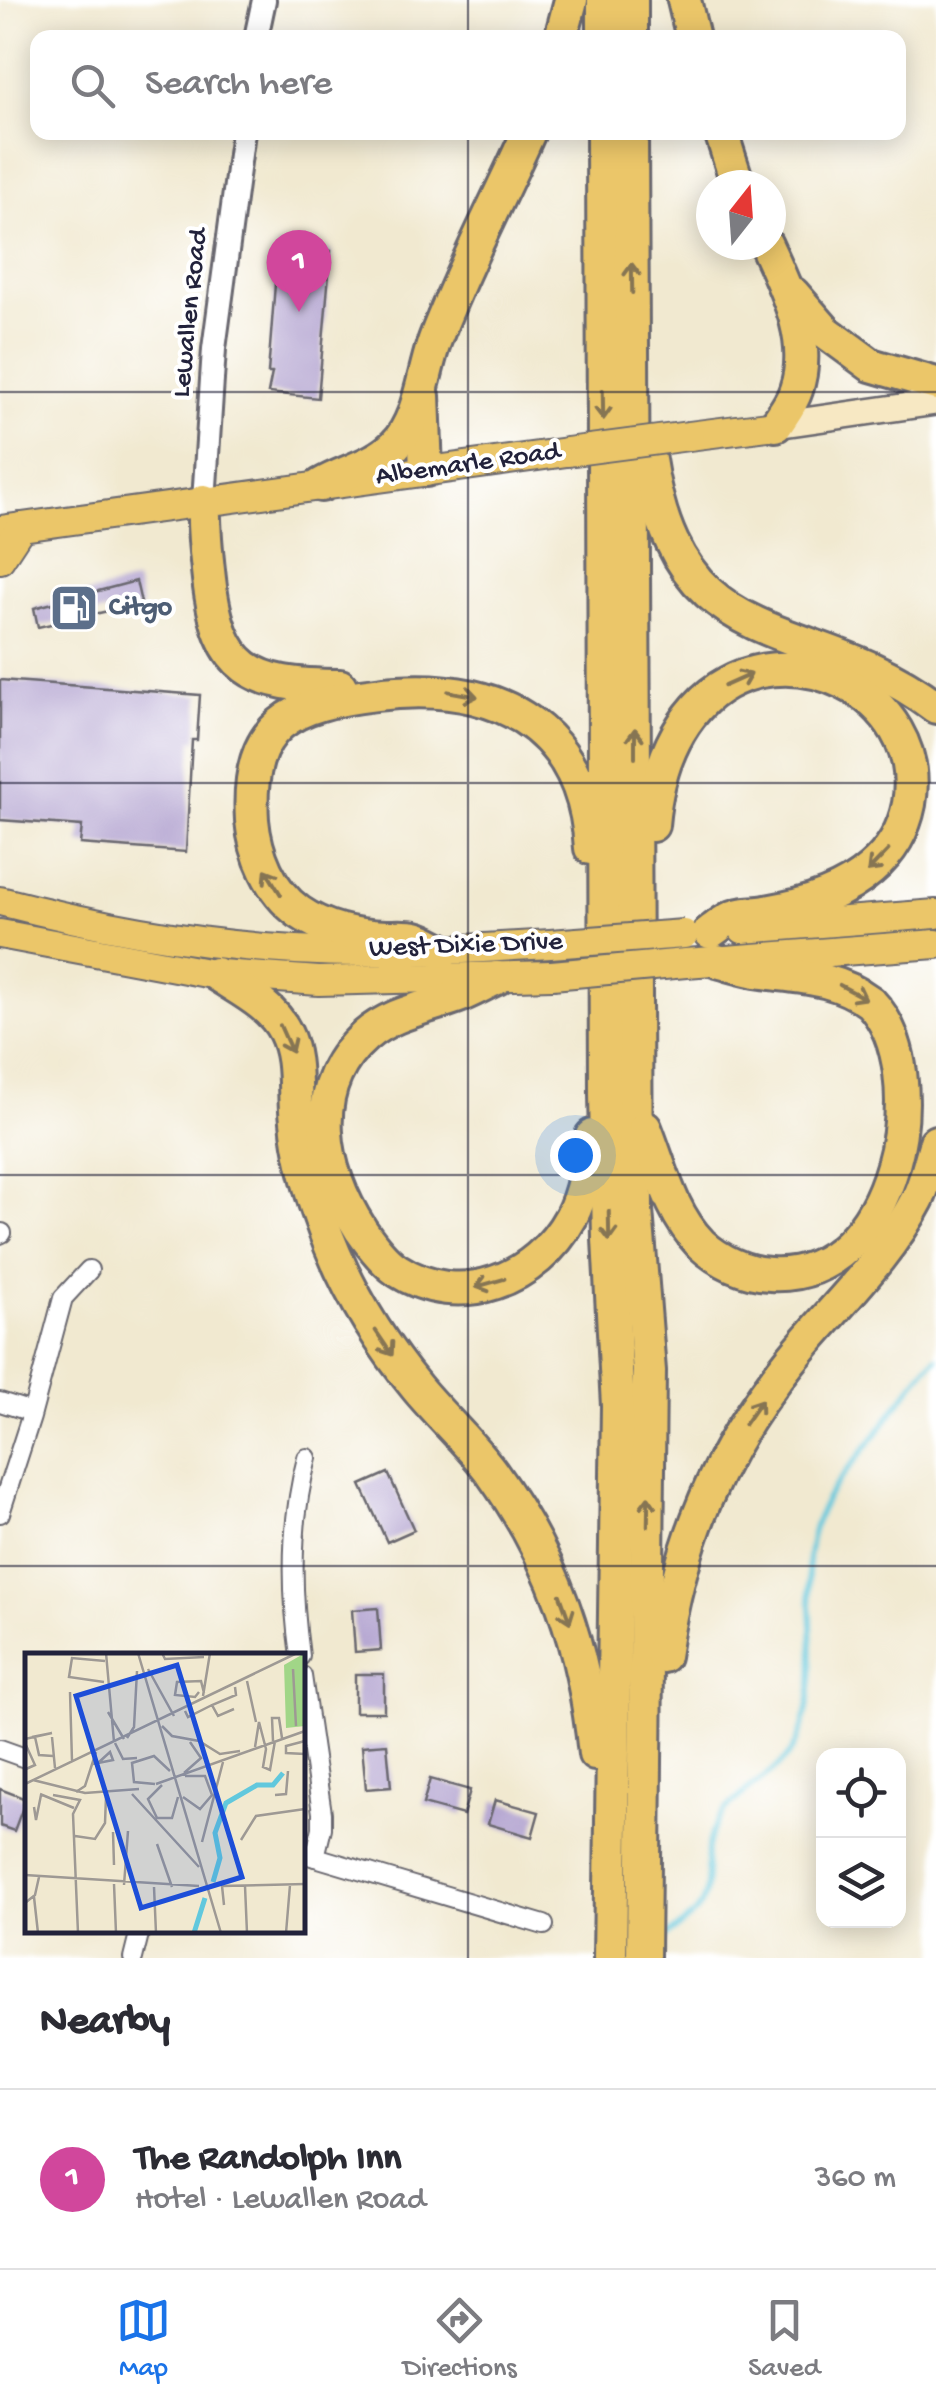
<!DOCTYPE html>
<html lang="en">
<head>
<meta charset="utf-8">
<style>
  :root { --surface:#fff; --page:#f2f2f3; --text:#2b2b33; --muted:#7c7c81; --line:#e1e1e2; --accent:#1a73e8 }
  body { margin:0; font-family:"Gochi Hand",sans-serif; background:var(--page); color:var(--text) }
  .controls { position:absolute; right:30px; bottom:30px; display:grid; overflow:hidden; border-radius:20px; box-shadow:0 5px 25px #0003 }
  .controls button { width:90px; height:90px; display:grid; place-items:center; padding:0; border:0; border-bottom:2px solid var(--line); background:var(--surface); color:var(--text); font:50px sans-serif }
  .compass { position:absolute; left:696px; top:170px; width:90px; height:90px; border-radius:50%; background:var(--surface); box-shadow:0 5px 25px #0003; rotate:17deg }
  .you { position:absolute; left:575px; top:1155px; width:35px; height:35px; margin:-25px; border:8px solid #fff; border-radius:50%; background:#1a73e8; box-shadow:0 0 0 15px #1a73e833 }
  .badge { display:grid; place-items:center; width:65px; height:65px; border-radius:50%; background:var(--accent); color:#fff; font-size:32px; font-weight:700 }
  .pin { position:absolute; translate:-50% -82px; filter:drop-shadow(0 2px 5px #0008) }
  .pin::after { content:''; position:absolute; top:52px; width:35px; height:30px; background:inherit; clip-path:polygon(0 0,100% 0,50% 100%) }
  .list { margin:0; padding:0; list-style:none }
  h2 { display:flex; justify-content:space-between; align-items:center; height:130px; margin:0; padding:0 40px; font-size:42px }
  h2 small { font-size:32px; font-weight:400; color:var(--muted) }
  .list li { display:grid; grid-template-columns:65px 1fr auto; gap:30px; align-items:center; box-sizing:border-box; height:180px; padding:0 40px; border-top:2px solid var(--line) }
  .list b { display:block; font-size:38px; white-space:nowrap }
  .list p { margin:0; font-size:32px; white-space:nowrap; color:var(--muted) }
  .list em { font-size:32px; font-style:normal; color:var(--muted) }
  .icon { flex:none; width:55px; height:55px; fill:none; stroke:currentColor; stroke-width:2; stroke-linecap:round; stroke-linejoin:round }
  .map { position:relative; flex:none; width:936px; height:1958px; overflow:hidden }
  .search { position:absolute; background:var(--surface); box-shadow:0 5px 25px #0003; left:30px; right:30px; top:30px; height:110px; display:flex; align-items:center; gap:25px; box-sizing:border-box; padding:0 35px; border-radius:20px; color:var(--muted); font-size:38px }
  .sheet { height:310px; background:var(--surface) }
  nav { display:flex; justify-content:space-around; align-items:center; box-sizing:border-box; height:140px; border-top:2px solid var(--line); background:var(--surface); font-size:28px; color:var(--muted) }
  nav a { display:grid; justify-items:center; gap:5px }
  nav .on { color:var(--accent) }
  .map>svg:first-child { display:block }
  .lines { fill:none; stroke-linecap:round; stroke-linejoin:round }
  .stream { stroke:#61c8dd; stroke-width:5 }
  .building { fill:#b7a9d3 }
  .minor-casing { stroke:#6a686f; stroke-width:22 }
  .tertiary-casing { stroke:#6a686f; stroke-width:28 }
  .secondary-casing { stroke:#6a686f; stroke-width:30 }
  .primary-casing { stroke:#6a686f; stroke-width:32 }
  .motorway-casing { stroke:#6a686f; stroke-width:38 }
  .minor { stroke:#fff; stroke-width:18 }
  .tertiary { stroke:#fff; stroke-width:22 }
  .secondary { stroke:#f7e8c3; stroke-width:25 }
  .primary { stroke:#ebc669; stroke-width:28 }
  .motorway { stroke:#ebc669; stroke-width:32 }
  .primary-bridge-casing { stroke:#6a686f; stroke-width:32; stroke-linecap:butt }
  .primary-bridge { stroke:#ebc669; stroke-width:28 }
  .oneway { stroke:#867452 }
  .grid { fill:none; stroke:#22223b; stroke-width:2.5; stroke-opacity:0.55 }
  .labels { text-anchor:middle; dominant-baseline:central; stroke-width:8; stroke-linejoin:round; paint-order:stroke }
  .street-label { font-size:28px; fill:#22223b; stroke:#fff }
  .service-label { font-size:28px; font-weight:bold; fill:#4e5e75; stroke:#fff; text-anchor:start }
  .inset-river { fill:none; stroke:#61c8dd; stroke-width:5 }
  .inset-road { fill:none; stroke:#9e9994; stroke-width:2.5 }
  .view { fill:#1d4ed8; fill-opacity:0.15; stroke:#1d4ed8; stroke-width:5 }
  .inset-edge { fill:none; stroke:#22223b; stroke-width:5 }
</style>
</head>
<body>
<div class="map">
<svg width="936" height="1958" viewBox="0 0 936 1958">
  <rect width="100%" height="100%" fill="#fff"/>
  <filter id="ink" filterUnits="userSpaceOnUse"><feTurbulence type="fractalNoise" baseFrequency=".01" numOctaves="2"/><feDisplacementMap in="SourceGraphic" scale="20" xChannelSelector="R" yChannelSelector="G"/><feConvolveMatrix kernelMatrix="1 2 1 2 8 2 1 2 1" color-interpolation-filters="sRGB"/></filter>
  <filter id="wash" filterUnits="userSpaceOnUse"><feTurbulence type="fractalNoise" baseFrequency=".0048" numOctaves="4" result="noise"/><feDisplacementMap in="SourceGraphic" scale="40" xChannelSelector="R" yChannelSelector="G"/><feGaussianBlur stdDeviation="2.25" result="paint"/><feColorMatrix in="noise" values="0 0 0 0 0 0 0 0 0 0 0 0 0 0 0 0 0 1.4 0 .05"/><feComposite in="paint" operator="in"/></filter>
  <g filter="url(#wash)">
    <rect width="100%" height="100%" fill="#f1e9d0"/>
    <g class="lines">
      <path class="stream" d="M657,1943C671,1932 694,1919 702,1903C714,1878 698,1855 717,1822C737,1789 780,1777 797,1741C815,1702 813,1656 811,1614C810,1594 806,1574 809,1553C816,1496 843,1478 875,1436C894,1410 913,1382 936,1358"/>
    </g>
    <g id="blocks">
      <g class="building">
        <path d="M278,246L331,251L318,398L268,393L272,373H268Z"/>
        <path d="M136,581L142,607L110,614L108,611L38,627L34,608Z"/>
        <path d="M0,680L200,695L197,740H192L186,852L80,844L82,826L0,820Z"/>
        <path d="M388,1473L414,1530L387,1542L361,1485Z"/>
        <path d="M378,1608L381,1650L355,1652L352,1610Z"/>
        <rect x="355" y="1674" width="29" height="38"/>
        <path d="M387,1744L391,1787L366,1789L362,1746Z"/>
        <path d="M430,1779L470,1790L463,1815L423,1804Z"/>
        <path d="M0,1789L26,1799L14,1831L0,1826Z"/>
        <path d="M495,1800L539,1812L532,1837L488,1824Z"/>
      </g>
    </g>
  </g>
  <g filter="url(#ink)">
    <use href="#blocks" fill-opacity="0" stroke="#6a686f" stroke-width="2.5"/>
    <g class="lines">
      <g class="minor-casing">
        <g id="minor">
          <path d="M0,1234L2,1233"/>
          <path d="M0,1402L32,1412"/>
          <path d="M0,1513L31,1417L63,1298L89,1270"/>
          <path d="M300,1656C291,1591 290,1522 307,1458"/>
          <path d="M302,1676L322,1813V1828L315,1857"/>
          <path d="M0,1749L28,1759"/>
          <path d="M302,1853L544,1925"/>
          <path d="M133,1958L140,1930"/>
        </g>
      </g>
      <g class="tertiary-casing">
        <g id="tertiary">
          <path d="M256,38L264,0"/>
          <path d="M204,501L214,349L243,132"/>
        </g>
      </g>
      <g class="secondary-casing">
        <path id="secondary" d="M776,425L936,402"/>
      </g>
      <g class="primary-casing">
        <g id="primary">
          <path d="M689,436L776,425"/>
          <path d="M0,530L567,452"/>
          <path d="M0,559L21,527"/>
          <path d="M0,901C97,926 196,945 296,950C380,955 466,949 550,944"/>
          <path d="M743,929L936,914"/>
          <path d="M0,934L207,973L319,981L552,975"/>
          <path d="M686,963L936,944"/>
        </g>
      </g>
      <g class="motorway-casing">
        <g id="motorway">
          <path d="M631,0V38"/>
          <path d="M684,0L693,38"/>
          <path d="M561,38L571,0"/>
          <path d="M604,38V0"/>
          <path d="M603,132L606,1094L609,1239L618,1406L610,1958"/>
          <path d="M631,132L636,1210L649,1371L643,1958"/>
          <path d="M721,132L738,185"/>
          <path d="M766,245C786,289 813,341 796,390C792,403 783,414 776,425"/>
          <path d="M793,294L826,332L871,365L936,384"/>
          <path d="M423,396L426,470"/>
          <path d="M649,460C680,664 810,611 936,707"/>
          <path d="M321,485C347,470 374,466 395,445C421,419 423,370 436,337C463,267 498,201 529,132"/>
          <path d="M204,501C203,528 206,553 209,579C220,672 251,685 340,686"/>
          <path d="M652,825C656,779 670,733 704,700C784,626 928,693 909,804C904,830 891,852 871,869C843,894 803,906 766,912C757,914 745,913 736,916C727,918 718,927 710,932"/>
          <path d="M444,951C435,947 425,940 416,938C407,936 395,937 386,937C354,936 325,930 299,912C270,891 255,854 252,820C246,722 292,704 376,694C490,680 583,720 591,848"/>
          <path d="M216,974C240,990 272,1005 285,1032C299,1060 293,1091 297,1121C300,1153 309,1187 320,1217C341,1279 375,1337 417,1388C441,1417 470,1443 492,1473C555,1561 584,1647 595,1754"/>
          <path d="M497,978C483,984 470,992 456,997C425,1008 390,1014 365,1036C304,1089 323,1171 361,1230C370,1243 384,1261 397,1270C460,1311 537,1280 571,1217C584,1192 588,1163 592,1136"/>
          <path d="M645,1128C661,1168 670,1212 701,1244C719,1261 745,1273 770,1274C898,1282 936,1070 870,1002C836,977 801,977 762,972C747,970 732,965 717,961"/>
          <path d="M663,1656C680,1541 717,1452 790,1361C832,1309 886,1260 917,1200C926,1183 930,1161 936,1142"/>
        </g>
      </g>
      <use href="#minor" class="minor"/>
      <use href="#tertiary" class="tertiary"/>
      <use href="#secondary" class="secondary"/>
      <use href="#primary" class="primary"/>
      <use href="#motorway" class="motorway"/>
      <g class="primary-bridge-casing">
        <g id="primary-bridge">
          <path d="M567,452L689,436"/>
          <path d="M550,944L684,934"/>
          <path d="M552,975L686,963"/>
        </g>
      </g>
      <use href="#primary-bridge" class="primary-bridge"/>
    </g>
    <defs><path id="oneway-shaft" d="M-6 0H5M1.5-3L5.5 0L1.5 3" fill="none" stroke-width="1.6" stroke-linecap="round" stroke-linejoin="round" transform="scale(2.5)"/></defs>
    <g class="oneway">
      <use href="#oneway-shaft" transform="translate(632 278) rotate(-91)"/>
      <use href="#oneway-shaft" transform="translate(603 405) rotate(89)"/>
      <use href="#oneway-shaft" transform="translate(738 680) rotate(-24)"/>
      <use href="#oneway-shaft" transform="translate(463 694) rotate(10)"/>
      <use href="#oneway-shaft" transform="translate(635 743) rotate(-90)"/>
      <use href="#oneway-shaft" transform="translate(878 861) rotate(134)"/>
      <use href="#oneway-shaft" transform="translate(273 882) rotate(-122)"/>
      <use href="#oneway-shaft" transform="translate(853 992) rotate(28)"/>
      <use href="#oneway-shaft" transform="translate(286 1039) rotate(66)"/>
      <use href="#oneway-shaft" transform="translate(609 1226) rotate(89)"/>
      <use href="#oneway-shaft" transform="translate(490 1283) rotate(164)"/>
      <use href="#oneway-shaft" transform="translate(384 1343) rotate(56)"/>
      <use href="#oneway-shaft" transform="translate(753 1412) rotate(-55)"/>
      <use href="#oneway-shaft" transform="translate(648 1511) rotate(-89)"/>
      <use href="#oneway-shaft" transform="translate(565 1609) rotate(70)"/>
    </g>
  </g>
  <path class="grid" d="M468,0V38M468,132V1958M0,392H936M0,783H936M0,1175H936M0,1566H936"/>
  <defs>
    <g id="fuel-square" transform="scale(2.5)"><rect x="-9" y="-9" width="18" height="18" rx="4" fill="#5c6f8a" stroke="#fff"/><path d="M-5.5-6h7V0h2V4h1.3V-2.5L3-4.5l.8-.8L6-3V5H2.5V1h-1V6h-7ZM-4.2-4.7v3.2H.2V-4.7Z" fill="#fff"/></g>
  </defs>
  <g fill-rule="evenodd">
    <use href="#fuel-square" x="74" y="608"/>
  </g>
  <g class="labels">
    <g class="street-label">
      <text transform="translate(191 313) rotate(-84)">Lewallen Road</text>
      <text transform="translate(468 465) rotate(-8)">Albemarle Road</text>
      <text transform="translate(466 946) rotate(-2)">West Dixie Drive</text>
    </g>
    <g class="service-label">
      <text x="109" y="608">Citgo</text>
    </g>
  </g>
  <g transform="translate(25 1653)">
    <rect width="280" height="280" fill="#f1e9d0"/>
    <path d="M280,0V73L261,75L259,12Z" fill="#a1d687"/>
    <path class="inset-river" d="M188,229L195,205L190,180L201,150L232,132H248L258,120M169,280L180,245"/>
    <path class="inset-road" d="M81,0L89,89M113,0L196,280M137,0L140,6L179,4M123,16L149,63M268,16L271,73M222,28L231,69M79,29L44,24L47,5L80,8M45,39L47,108M174,39L170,44L150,42L152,29L176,28L179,40M178,43L185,0M209,56L193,63L187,52L211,42L210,34M160,58L163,64L187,52M83,59L99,86M137,73L147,83L174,88L195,101L215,98M10,84L14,102L28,103M27,84L30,115M102,85L109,74L112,18M0,86L27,80L7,84M248,88L247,65H254L257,85M280,88L261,93V100L280,101M0,90L10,112L1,116M90,90L98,106L112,105M230,94L234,69L241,96L238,114L245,117L250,88M68,111L88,107L85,99L73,110M159,120L176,105L165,89M8,127L60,140L114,136M0,131L272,0M130,131L109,129L107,110L129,103L145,118M131,131L280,78M137,132L123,146L132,165H147L153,144M51,139L60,133L71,99M15,141L49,155M107,141L174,214M28,142L55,147L48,161L53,280M250,142L261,141L263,118M158,144L175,156L187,142L180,123H160M9,154L11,167L16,142M88,179L89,212M50,183L70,186L80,170L81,144M216,187L231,163L280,156M177,189L198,109M132,191L147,234M0,222L174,233M89,231L91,280M99,232L103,178M220,233L222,280M129,234L131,280M9,244L13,280M0,250L10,242L14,224M199,252L197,233L280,231M261,280L265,232"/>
    <path class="view" d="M152,12L217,224L116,255L51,43Z"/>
    <rect width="280" height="280" class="inset-edge"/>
  </g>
</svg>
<div class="controls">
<button><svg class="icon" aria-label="locate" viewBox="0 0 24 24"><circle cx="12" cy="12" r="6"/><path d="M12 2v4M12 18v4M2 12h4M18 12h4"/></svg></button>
<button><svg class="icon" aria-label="layers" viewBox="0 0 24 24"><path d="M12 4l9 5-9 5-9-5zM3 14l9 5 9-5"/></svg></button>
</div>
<svg class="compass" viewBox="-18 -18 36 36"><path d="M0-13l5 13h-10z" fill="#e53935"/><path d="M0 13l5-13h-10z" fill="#7c7c81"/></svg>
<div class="you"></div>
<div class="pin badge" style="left:299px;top:312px;background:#d1479c">1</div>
<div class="search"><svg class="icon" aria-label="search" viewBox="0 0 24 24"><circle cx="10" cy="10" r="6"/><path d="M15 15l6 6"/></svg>Search here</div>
</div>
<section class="sheet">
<h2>Nearby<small></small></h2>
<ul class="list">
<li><span class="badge" style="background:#d1479c">1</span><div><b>The Randolph Inn</b><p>Hotel · Lewallen Road</p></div><em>360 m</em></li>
</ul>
</section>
<nav>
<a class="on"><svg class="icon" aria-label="map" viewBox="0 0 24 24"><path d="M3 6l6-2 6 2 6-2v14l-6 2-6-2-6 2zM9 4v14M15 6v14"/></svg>Map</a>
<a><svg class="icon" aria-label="directions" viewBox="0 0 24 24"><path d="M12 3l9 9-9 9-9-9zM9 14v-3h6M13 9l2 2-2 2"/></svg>Directions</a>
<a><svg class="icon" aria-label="saved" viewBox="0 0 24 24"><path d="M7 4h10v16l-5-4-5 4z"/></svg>Saved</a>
</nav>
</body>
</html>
